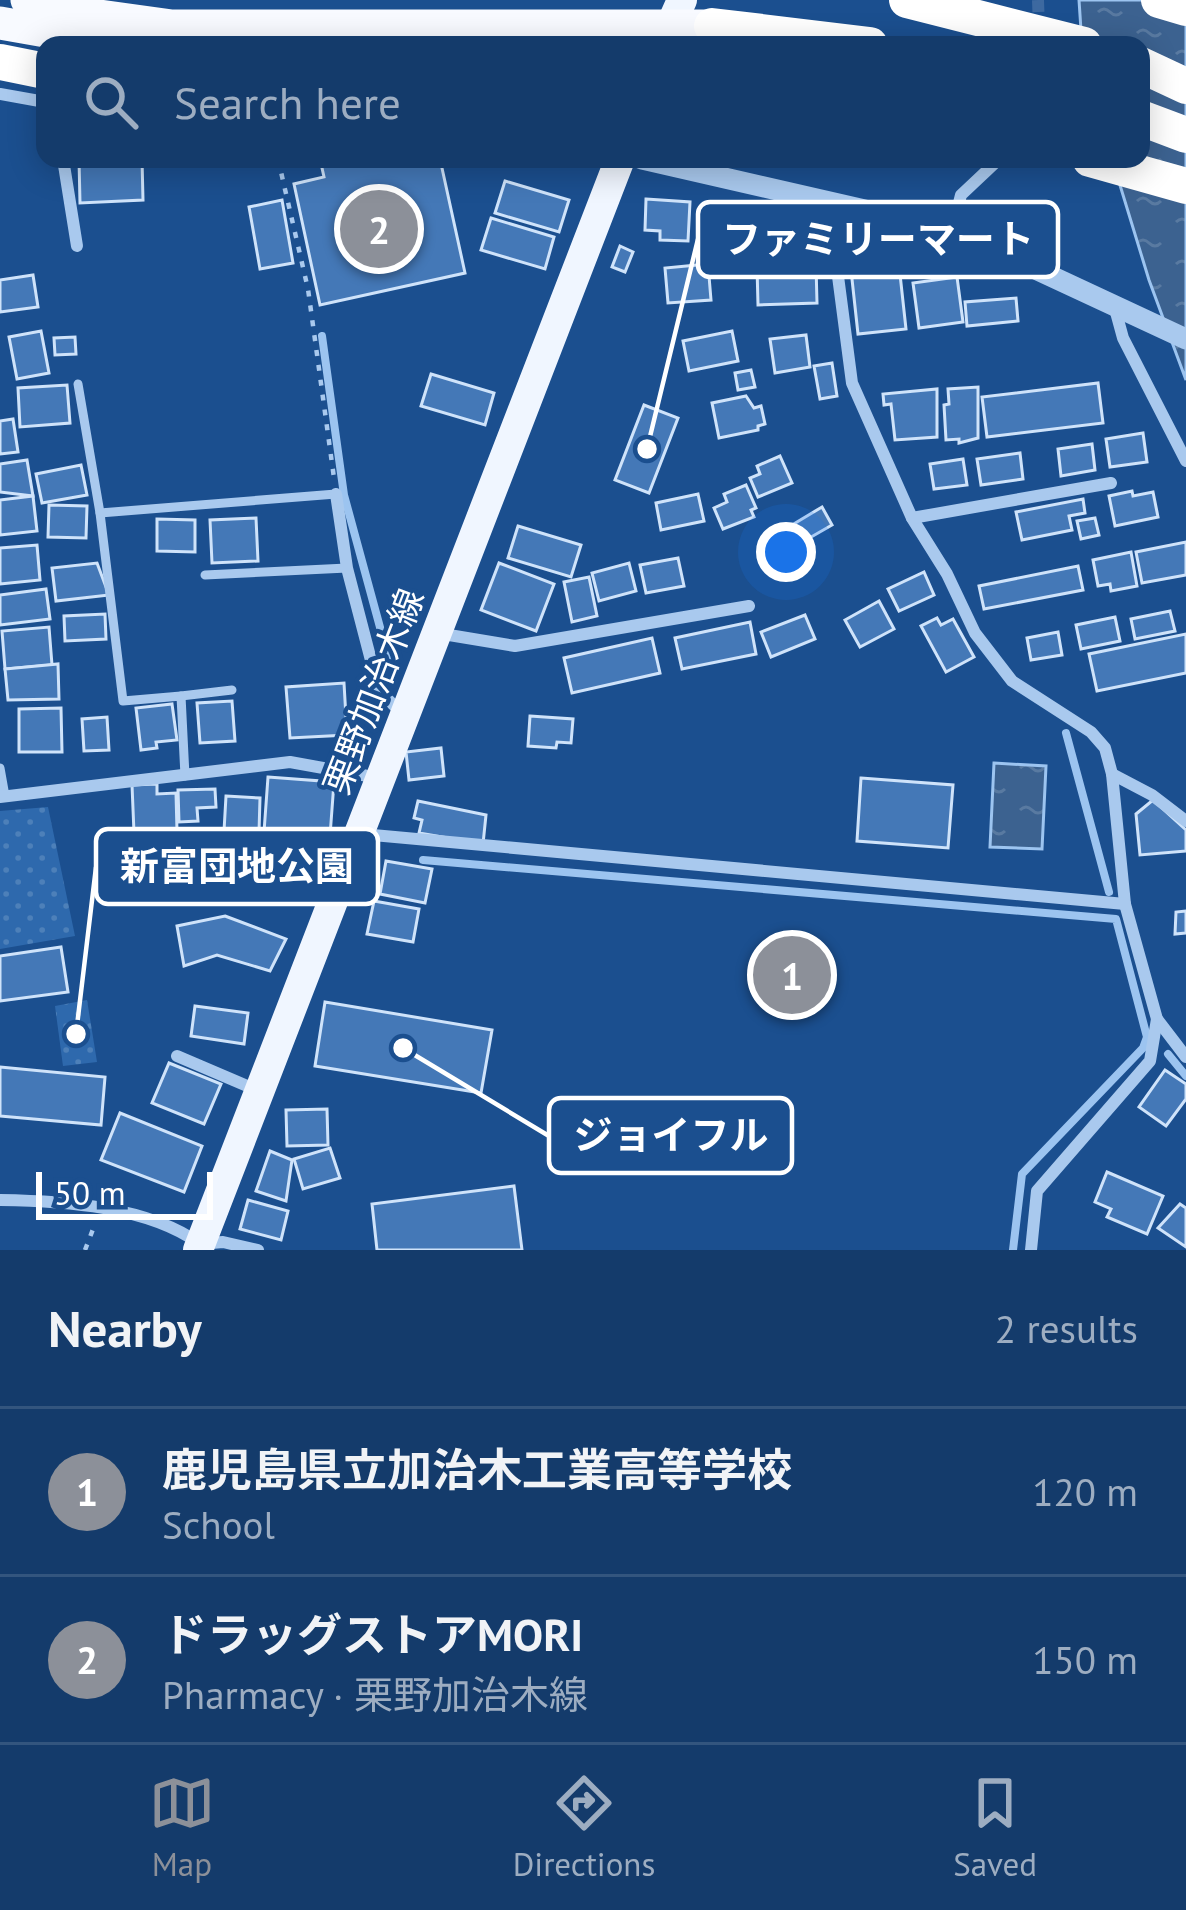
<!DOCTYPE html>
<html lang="en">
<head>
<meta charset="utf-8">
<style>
  :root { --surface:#143b6b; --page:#1d4271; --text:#f1f3f6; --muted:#9dadc1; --line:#33557e; --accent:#8c9099 }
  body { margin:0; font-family:"PT Sans","Noto Sans JP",sans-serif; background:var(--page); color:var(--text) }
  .scale { position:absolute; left:36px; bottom:30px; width:177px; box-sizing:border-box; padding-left:12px; border:6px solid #fff; border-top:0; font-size:33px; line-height:42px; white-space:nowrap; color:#fff; -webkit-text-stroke:9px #1b4f8f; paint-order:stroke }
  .you { position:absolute; left:786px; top:552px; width:42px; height:42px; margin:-30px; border:9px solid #fff; border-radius:50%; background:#1a73e8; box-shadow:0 0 0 18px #1a73e833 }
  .badge { display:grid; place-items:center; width:78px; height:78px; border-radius:50%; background:var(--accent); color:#fff; font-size:39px; font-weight:700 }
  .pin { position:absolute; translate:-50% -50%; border:6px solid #fff; box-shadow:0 3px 12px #0006 }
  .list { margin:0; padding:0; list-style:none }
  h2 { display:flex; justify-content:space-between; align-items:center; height:156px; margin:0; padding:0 48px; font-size:51px }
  h2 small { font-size:39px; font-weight:400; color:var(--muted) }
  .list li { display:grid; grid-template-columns:78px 1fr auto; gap:36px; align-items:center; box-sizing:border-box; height:168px; padding:0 48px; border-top:3px solid var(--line) }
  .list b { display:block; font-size:45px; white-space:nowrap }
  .list p { margin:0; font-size:39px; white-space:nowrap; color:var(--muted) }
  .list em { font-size:39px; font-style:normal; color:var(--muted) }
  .icon { flex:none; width:66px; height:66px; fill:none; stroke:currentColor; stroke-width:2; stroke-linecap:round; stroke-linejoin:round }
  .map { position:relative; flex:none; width:1186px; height:1250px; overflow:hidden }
  .search { position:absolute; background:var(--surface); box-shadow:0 6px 30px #0003; left:36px; right:36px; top:36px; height:132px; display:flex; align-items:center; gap:30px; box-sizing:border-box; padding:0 42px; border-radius:24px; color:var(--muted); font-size:45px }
  .sheet { height:492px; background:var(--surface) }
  nav { display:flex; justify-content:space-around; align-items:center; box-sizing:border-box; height:168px; border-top:3px solid var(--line); background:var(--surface); font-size:33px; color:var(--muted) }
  nav a { display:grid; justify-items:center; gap:6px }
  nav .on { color:var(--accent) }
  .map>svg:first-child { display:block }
  .green { fill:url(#green-dots) }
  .water { fill:url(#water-ripples); stroke:#9cc4f0; stroke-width:3 }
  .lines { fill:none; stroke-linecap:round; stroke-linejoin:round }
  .stream { stroke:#9cc4f0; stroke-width:8 }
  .building { fill:#4478b7; stroke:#cfe3fa; stroke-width:3 }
  .minor-tunnel { stroke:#3d69a0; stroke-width:12; stroke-dasharray:12 6; stroke-linecap:butt }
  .path { stroke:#a9c9ee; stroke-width:4.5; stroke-dasharray:6 9; stroke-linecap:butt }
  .service { stroke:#a9c9ee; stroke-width:9 }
  .minor { stroke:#a9c9ee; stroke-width:12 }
  .tertiary { stroke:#a9c9ee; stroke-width:21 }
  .primary { stroke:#f0f6ff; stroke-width:30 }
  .trunk { stroke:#f8faff; stroke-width:33 }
  .motorway { stroke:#fff; stroke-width:36 }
  .labels { text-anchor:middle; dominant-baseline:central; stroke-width:9; stroke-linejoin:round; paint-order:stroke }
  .street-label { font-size:36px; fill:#fff; stroke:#1b4f8f }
  .leader { fill:none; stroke:#fff; stroke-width:4.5 }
  .callout-dot { fill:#fff; stroke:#1b4f8f; stroke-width:4.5 }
  .callout { fill:#1b4f8f; stroke:#fff; stroke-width:4.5 }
  .callout-label { font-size:39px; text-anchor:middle; font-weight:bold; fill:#fff }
</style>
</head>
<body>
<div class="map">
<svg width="1186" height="1250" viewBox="0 0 1186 1250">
  <defs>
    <pattern id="green-dots" width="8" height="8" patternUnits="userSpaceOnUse" patternTransform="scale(3)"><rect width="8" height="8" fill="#2e69ad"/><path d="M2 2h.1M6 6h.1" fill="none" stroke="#4d80b9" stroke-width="1.8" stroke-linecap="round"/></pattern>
    <pattern id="water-ripples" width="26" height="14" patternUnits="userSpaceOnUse" patternTransform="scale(3)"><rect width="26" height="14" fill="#3c6290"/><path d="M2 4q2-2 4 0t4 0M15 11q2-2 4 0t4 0" fill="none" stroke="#597aa1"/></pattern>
  </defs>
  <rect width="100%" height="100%" fill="#1b4f8f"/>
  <g class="green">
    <path d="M48,807L75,936L0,949V811Z"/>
    <path d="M87,1000L97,1062L63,1066L55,1006Z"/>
  </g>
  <g class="water">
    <path d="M1079,0H1186V380L1149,280L1112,159H1141V45H1082Z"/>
    <path d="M994,763L1046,766L1042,849L990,847Z"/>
  </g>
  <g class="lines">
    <g class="stream">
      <path d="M322,336L344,495L390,664"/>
      <path d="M1066,733L1109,892"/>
      <path d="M423,860L1116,919L1147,1037L1143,1048L1022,1174L1013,1250"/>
      <path d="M1168,1054L1186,1076"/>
    </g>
  </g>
  <g class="building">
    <path d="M79,159H142L143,200L80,203Z"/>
    <path d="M320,159H440L465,273L320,305L294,184L324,177Z"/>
    <path d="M505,181L569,200L559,232L495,213Z"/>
    <path d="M646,199L690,202L688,241L660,240V231L645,230Z"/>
    <path d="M282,200L293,263L260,269L249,207Z"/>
    <path d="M491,218L554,237L545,269L481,250Z"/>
    <path d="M620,246L633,252L625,272L612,267Z"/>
    <path d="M708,264L711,300L668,303L665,268Z"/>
    <path d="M816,265L817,303L758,305L757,267Z"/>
    <path d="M899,265L906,329L858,334L851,270Z"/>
    <path d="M33,275L38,307L0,312V280Z"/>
    <path d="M957,277L963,322L919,328L913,283Z"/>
    <path d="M1016,298L1018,321L967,326L965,302Z"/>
    <path d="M41,331L49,373L17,379L9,337Z"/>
    <path d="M732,331L738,361L689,371L683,341Z"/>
    <path d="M806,335L810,367L775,373L770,339Z"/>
    <path d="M75,337L76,354L55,355L54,338Z"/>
    <path d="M832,363L837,396L820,399L814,366Z"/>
    <path d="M751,370L755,387L738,390L735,373Z"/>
    <path d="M431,374L494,393L485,425L421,406Z"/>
    <path d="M1098,383L1103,423L987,437L982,397Z"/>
    <path d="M67,385L70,423L20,427L18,388Z"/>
    <path d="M978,387V438L959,443V439L946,440L944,405L949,404L948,389Z"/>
    <path d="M937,389V437L895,440L891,404L884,405L883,394Z"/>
    <path d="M746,396L754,408L761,406L765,424L758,426V430L719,438L712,403Z"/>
    <path d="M644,405L678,418L649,493L615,480Z"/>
    <path d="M13,419L18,452L0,454V421Z"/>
    <path d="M1143,433L1147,462L1110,467L1106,439Z"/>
    <path d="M1092,444L1095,470L1061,476L1058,449Z"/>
    <path d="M1020,453L1023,479L981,485L977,459Z"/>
    <path d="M780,456L792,483L758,497L750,478L760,474L757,466Z"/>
    <path d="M963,459L967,485L934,489L930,464Z"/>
    <path d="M27,460L33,496L0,492V464Z"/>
    <path d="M81,465L87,495L42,503L36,474Z"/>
    <path d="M746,485L756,508L751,510L754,517L723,529L714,508L727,502L724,494Z"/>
    <path d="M1132,491L1133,496L1153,492L1158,517L1115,526L1109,496Z"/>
    <path d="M698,494L704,521L661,530L656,503Z"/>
    <path d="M33,496L37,531L0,535V500Z"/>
    <path d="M1083,499L1085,513L1069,516L1072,530L1022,540L1016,512Z"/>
    <path d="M49,505L87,506L86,538L48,537Z"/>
    <path d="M822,507L832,525L792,548L782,531Z"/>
    <path d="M256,518L258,561L212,563L210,520Z"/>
    <path d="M1095,518L1099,535L1081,539L1077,521Z"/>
    <path d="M157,519L195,520V552L157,551Z"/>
    <path d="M518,526L581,545L571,577L508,558Z"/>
    <path d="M1186,542V575L1142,583L1136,552Z"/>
    <path d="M37,545L40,580L0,584V548Z"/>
    <path d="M1131,552L1137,586L1111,591L1110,584L1098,586L1093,560Z"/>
    <path d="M678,558L684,586L646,593L640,565Z"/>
    <path d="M97,563L109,595L56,601L52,568Z"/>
    <path d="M499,563L554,584L536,631L481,610Z"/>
    <path d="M629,563L636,591L599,601L592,573Z"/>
    <path d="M1078,566L1083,590L984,609L979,586Z"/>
    <path d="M924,572L934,595L899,611L888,589Z"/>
    <path d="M589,577L597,616L572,622L564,582Z"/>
    <path d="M46,589L50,619L0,625V595Z"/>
    <path d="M879,601L894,629L860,647L845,620Z"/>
    <path d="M1170,611L1175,631L1135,639L1131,619Z"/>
    <path d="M105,614L106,639L65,641L64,616Z"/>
    <path d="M805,615L815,639L771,657L761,632Z"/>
    <path d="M1115,617L1120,641L1081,649L1076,625Z"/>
    <path d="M937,618L941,625L953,619L974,657L946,672L921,626Z"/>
    <path d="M750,622L756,654L682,669L675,638Z"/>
    <path d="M49,627L52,665L5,669L2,631Z"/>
    <path d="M1058,632L1062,655L1031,660L1027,638Z"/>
    <path d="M1186,634V673L1097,691L1089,654Z"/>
    <path d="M652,638L660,673L572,693L564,658Z"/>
    <path d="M58,664L59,699L8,700L5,669Z"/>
    <path d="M344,683L347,735L290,738L286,687Z"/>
    <path d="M232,701L235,741L200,743L197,703Z"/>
    <path d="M172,704L177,740L156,742L157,748L141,750L136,708Z"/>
    <path d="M61,708L62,752H19V709Z"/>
    <path d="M530,716L573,719L571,743L557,742L556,748L528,746Z"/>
    <path d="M107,717L109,750L84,751L82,719Z"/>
    <path d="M441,748L444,776L409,780L406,752Z"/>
    <path d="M268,777L334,782L330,836L264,832Z"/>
    <path d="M861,778L953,785L948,848L857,841Z"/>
    <path d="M157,784V794L176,793L177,831L134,833L132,785Z"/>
    <path d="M215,789L216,807L197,808L198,821L179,822L178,790Z"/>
    <path d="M226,796L260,798L259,832L224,831Z"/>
    <path d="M1153,800L1186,830V851L1140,855L1136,814Z"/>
    <path d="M418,801L486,815L483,844L419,833L422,820L414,818Z"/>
    <path d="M386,861L432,869L425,903L380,894Z"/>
    <path d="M374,901L419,909L413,942L367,934Z"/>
    <path d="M1186,911V933L1175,934L1176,912Z"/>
    <path d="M225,916L286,939L270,971L217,955L184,966L177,926Z"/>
    <path d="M61,947L68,992L0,1001V956Z"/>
    <path d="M325,1002L492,1030L481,1093L315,1066Z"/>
    <path d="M195,1006L248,1013L244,1044L191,1036Z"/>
    <path d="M169,1063L221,1084L204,1124L152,1103Z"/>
    <path d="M0,1067L105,1077L101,1125L0,1116Z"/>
    <path d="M1165,1070L1186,1084V1099L1166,1126L1139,1107Z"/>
    <path d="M327,1109L328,1145L287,1146L286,1110Z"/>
    <path d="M120,1113L202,1146L184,1192L101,1160Z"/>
    <path d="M330,1148L340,1178L303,1189L294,1159Z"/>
    <path d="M270,1151L292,1160L286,1201L256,1191Z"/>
    <path d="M1107,1172L1163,1196L1147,1234L1107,1217L1111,1209L1095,1202Z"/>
    <path d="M514,1186L522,1250H377L372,1204Z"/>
    <path d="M248,1200L288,1211L281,1240L240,1229Z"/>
    <path d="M1180,1204L1186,1208V1247L1158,1228Z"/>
  </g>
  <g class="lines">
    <path class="minor-tunnel" d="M1038,0L1039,29"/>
    <g class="path">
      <path d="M278,159L308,289L334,478"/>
      <path d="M85,1250L95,1224"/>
    </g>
    <g class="service">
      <path d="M78,384L100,513L123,701L181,696L185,776"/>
      <path d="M100,513L336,494"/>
      <path d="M205,575L347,568"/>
      <path d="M181,696L232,690"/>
      <path d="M0,768L5,796"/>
    </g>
    <g class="minor">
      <path d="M0,94L45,102"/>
      <path d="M63,159L77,246"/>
      <path d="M828,200L852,383L912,518L947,574L975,633L1012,681L1091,732L1105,748L1112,774L1125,904L1157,1019L1186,1057"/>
      <path d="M952,230L961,195L995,163"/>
      <path d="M1114,305L1123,338L1186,461"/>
      <path d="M336,494L347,568L379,691L405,716"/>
      <path d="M912,518L1111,483"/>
      <path d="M437,633L515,646L749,606"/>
      <path d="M1112,774L1152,795L1186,821"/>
      <path d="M0,797L290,762L379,778"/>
      <path d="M362,834L1125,904"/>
      <path d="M177,1056L259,1091"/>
      <path d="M0,1200C63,1201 148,1206 200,1244L223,1242L258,1250"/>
      <path d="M1031,1250L1037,1191L1150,1061L1157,1019"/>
    </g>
    <path class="tertiary" d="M642,159L952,230L1186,339"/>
    <g class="primary">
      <path d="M662,45L682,0"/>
      <path d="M198,1250L620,159"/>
    </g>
    <g class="trunk">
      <path d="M27,0L99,16L172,26H712"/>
      <path d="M0,23L125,45"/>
    </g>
    <g class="motorway">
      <path d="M907,0L1084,45"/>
      <path d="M1159,0L1186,8"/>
      <path d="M712,26L870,45"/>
      <path d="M0,62L45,71"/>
      <path d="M1141,65L1186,86"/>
      <path d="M1141,118L1186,135"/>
      <path d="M1090,159L1186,186"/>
    </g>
  </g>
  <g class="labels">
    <g class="street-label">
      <text transform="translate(373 691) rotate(-69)">栗野加治木線</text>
    </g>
  </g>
  <path class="leader" d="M647 449L698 239M76 1034L96 867M403 1048L549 1136"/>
  <g class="callout-dot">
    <circle cx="647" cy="449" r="12"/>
    <circle cx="76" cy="1034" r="12"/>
    <circle cx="403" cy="1048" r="12"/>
  </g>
  <g class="callout">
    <rect x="698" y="202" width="360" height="75" rx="12"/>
    <rect x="96" y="829" width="282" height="75" rx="12"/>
    <rect x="549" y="1098" width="243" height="75" rx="12"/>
  </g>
  <g class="callout-label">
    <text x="878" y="253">ファミリーマート</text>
    <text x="237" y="880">新富団地公園</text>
    <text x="671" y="1149">ジョイフル</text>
  </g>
</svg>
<div class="scale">50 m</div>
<div class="you"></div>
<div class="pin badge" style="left:792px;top:975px">1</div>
<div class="pin badge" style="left:379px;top:229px">2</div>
<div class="search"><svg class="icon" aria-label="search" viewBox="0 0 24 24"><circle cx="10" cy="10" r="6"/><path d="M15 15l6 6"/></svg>Search here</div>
</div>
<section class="sheet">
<h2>Nearby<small>2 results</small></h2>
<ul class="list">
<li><span class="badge">1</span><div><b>鹿児島県立加治木工業高等学校</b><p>School</p></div><em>120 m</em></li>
<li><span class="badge">2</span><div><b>ドラッグストアMORI</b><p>Pharmacy · 栗野加治木線</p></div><em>150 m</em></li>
</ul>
</section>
<nav>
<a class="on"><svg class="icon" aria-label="map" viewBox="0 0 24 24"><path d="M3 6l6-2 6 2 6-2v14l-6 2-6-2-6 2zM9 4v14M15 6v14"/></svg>Map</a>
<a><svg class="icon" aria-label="directions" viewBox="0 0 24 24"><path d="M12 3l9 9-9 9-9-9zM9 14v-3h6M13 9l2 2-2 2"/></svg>Directions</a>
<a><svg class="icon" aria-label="saved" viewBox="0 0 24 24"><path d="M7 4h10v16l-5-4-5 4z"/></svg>Saved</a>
</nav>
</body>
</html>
